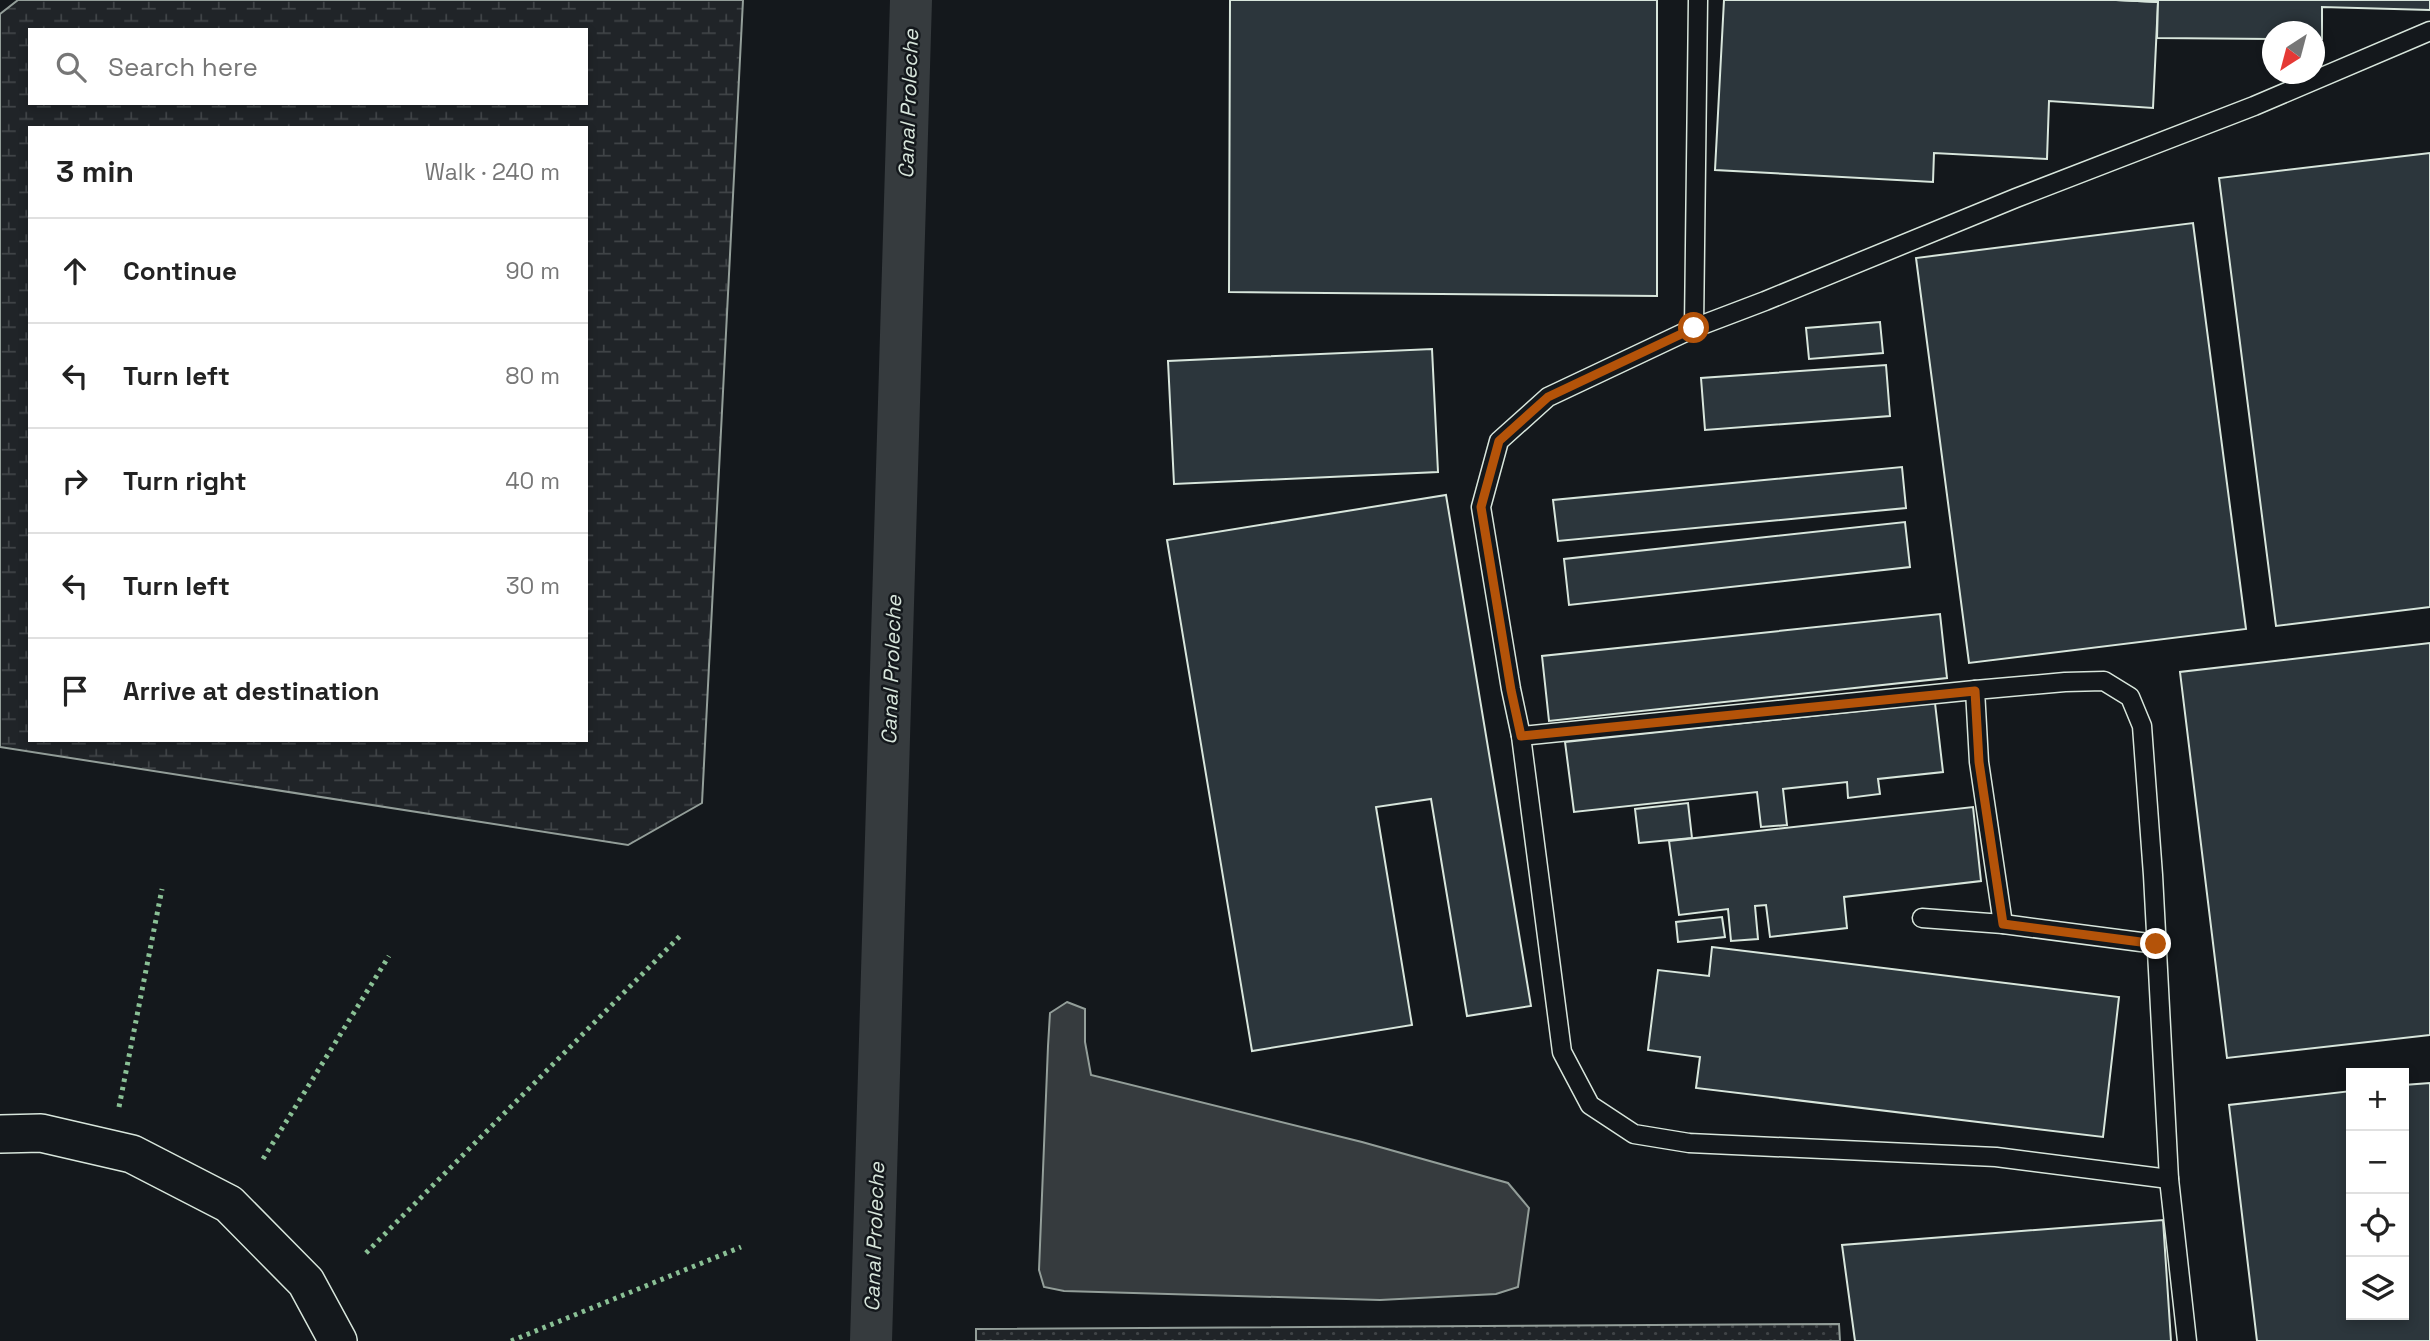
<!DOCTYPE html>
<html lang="en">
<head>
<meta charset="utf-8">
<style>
  :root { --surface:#fff; --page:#f2f2f2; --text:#222; --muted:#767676; --line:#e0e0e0 }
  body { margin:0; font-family:"Space Grotesk",sans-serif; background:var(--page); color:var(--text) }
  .controls { position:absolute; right:21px; bottom:21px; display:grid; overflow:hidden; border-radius:0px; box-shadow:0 4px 10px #0003 }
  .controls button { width:63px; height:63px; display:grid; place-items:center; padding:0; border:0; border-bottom:2px solid var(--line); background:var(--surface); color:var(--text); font:35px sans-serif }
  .compass { position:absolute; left:2262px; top:21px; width:63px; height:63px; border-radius:50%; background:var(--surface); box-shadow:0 4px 10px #0003; rotate:216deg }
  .stop { position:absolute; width:21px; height:21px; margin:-16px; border:5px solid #b45309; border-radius:50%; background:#fff }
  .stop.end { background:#b45309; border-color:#fff; box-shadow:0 2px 7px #0008 }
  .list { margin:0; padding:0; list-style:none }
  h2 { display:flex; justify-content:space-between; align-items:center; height:91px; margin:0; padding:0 28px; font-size:30px }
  h2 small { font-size:23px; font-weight:400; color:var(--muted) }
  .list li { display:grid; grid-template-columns:46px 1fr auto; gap:21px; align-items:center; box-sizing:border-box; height:105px; padding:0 28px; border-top:2px solid var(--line) }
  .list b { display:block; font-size:26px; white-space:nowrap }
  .list em { font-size:23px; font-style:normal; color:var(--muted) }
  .icon { flex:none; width:38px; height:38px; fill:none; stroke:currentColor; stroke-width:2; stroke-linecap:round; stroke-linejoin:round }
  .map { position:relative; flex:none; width:2430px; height:1341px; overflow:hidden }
  .search { position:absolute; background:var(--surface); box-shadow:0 4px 10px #0003; left:28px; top:28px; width:560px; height:77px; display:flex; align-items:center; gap:18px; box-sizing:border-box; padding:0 24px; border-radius:0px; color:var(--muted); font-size:26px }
  .panel { position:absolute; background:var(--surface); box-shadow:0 4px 10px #0003; left:28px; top:126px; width:560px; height:616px; border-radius:0px }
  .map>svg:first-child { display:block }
  .grass { fill:url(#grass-dots); stroke:#939e99; stroke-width:2 }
  .wetland { fill:url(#wetland-marsh); stroke:#939e99; stroke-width:2; fill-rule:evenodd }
  .water { fill:#363b3e; stroke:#939e99; stroke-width:2 }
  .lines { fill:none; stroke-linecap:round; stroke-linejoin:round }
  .canal { stroke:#363b3e; stroke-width:42 }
  .building { fill:#2c363c; stroke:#d8e6dc; stroke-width:2 }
  .service-casing { stroke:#d8e6dc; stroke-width:21 }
  .minor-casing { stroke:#d8e6dc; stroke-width:40 }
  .service { stroke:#14181c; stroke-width:18 }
  .minor { stroke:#14181c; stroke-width:37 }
  .hedge { stroke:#8ac095; stroke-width:5; stroke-dasharray:3.5 5; stroke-linecap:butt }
  .route { stroke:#b45309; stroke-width:9 }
  .labels { text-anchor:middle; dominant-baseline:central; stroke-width:5; stroke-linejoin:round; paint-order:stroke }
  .water-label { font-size:21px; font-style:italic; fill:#d8e6dc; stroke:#14181c }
</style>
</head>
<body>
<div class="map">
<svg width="2430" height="1341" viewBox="0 0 2430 1341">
  <defs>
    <pattern id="grass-dots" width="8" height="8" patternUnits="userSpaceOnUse" patternTransform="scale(1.75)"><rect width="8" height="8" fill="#202428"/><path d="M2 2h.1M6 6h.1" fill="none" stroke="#404447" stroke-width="1.8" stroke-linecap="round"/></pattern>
    <pattern id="wetland-marsh" width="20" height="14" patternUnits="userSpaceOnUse" patternTransform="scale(1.75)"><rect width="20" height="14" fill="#202428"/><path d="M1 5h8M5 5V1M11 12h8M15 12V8" fill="none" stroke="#404447"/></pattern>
  </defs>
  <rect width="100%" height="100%" fill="#14181c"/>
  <path class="grass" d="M1839,1324L1840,1341H976V1329Z"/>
  <path class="wetland" d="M18,0H743L702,803L628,845L0,747V14ZM30,30H586V103H30ZM30,128H586V740H30Z"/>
  <path class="water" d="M1067,1002L1085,1009V1042L1091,1075L1362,1142L1508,1183L1529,1208L1518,1287L1496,1294L1380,1300L1064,1291L1044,1287L1039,1270L1048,1046L1050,1013Z"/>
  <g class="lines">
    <path class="canal" d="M871,1341L911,0"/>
  </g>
  <g class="building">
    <path d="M1230,0H1657V296L1229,292Z"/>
    <path d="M1724,0H2116L2158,2L2153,108L2049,101L2047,159L1934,153L1933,182L1715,170Z"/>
    <path d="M2116,0H2430V10L2322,7V39H2314V32H2272V39L2157,38L2158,2Z"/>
    <path d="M2430,153V607L2276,626L2219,178Z"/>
    <path d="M2193,223L2246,629L1969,663L1916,258Z"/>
    <path d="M1880,322L1883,353L1809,359L1806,328Z"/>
    <path d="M1432,349L1438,472L1174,484L1168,361Z"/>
    <path d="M1886,365L1890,416L1705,430L1701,378Z"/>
    <path d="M1902,467L1906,508L1558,541L1553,500Z"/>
    <path d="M1446,495L1531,1006L1467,1016L1431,799L1376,807L1412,1025L1252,1051L1167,540Z"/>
    <path d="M1905,522L1910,567L1569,605L1564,559Z"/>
    <path d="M1940,614L1947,678L1549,721L1542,656Z"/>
    <path d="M2430,643V1035L2227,1058L2180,672Z"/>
    <path d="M1935,703L1943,772L1878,779L1880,794L1848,798L1847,782L1783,789L1787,825L1761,827L1757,792L1574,812L1565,742Z"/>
    <path d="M1688,803L1692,838L1639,843L1635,809Z"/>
    <path d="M1973,807L1981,881L1844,897L1847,928L1770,937L1766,905L1755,906L1758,939L1731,941L1728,909L1679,915L1669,841Z"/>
    <path d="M1722,917L1725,937L1678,942L1676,922Z"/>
    <path d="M1712,947L2119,997L2103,1137L1696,1088L1700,1057L1648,1050L1658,970L1709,976Z"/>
    <path d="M2430,1083V1341H2257L2229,1105L2351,1091V1315H2404V1085Z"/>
    <path d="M2163,1220L2171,1341H1855L1842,1245Z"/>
  </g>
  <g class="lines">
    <g class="service-casing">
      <g id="service">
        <path d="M1694,328L1698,0"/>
        <path d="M1521,736L1975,690"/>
        <path d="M1922,918L2003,924L2156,944"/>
        <path d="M2003,924L1979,762L1975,690L2065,682L2104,681L2130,697L2142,726L2153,875L2169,1179L2187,1341"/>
        <path d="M2169,1179L1996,1157L1689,1143L1634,1134L1590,1105L1562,1052L1521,736L1511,689L1481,507L1499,441L1548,397L1694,328L1765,301L2016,198L2254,106L2430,31"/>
      </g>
    </g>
    <g class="minor-casing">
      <path id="minor" d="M0,1134L41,1133L132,1154L229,1204L306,1282L338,1341"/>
    </g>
    <use href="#service" class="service"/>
    <use href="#minor" class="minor"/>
    <g class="hedge">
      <path d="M119,1107L162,889"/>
      <path d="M263,1159L389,956"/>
      <path d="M366,1253L682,934"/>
      <path d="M511,1341L741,1247"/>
    </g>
  </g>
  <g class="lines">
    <path class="route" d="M1694,328L1548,397L1499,441L1481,507L1511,690L1521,736L1975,691L1979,762L2003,924L2156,944"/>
  </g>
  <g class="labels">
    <g class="water-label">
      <text transform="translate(908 104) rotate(-88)">Canal Proleche</text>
      <text transform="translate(891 670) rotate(-88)">Canal Proleche</text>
      <text transform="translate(874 1237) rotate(-88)">Canal Proleche</text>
    </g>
  </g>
</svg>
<div class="controls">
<button>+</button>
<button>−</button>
<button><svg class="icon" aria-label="locate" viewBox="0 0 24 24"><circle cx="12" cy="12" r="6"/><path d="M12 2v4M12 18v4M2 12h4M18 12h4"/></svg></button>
<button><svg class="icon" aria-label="layers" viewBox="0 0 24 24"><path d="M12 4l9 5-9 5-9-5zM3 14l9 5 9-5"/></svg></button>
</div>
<svg class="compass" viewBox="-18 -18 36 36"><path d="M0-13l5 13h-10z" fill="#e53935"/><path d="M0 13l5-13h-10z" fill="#767676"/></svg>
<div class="stop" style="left:1694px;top:328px"></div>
<div class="stop end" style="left:2156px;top:944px"></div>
<div class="search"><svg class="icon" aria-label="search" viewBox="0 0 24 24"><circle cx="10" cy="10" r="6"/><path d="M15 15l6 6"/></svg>Search here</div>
<section class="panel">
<h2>3 min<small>Walk · 240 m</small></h2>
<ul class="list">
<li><svg class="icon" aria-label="ahead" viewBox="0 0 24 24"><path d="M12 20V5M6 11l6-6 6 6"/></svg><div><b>Continue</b></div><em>90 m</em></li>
<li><svg class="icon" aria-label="left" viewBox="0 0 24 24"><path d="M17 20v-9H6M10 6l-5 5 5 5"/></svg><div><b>Turn left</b></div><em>80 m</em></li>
<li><svg class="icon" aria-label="right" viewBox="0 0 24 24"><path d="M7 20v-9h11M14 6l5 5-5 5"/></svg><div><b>Turn right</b></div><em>40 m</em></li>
<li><svg class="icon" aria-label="left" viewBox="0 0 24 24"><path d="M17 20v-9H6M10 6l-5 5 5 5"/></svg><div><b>Turn left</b></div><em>30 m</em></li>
<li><svg class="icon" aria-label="arrive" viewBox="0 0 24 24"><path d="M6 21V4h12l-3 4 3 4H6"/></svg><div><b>Arrive at destination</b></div></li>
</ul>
</section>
</div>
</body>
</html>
